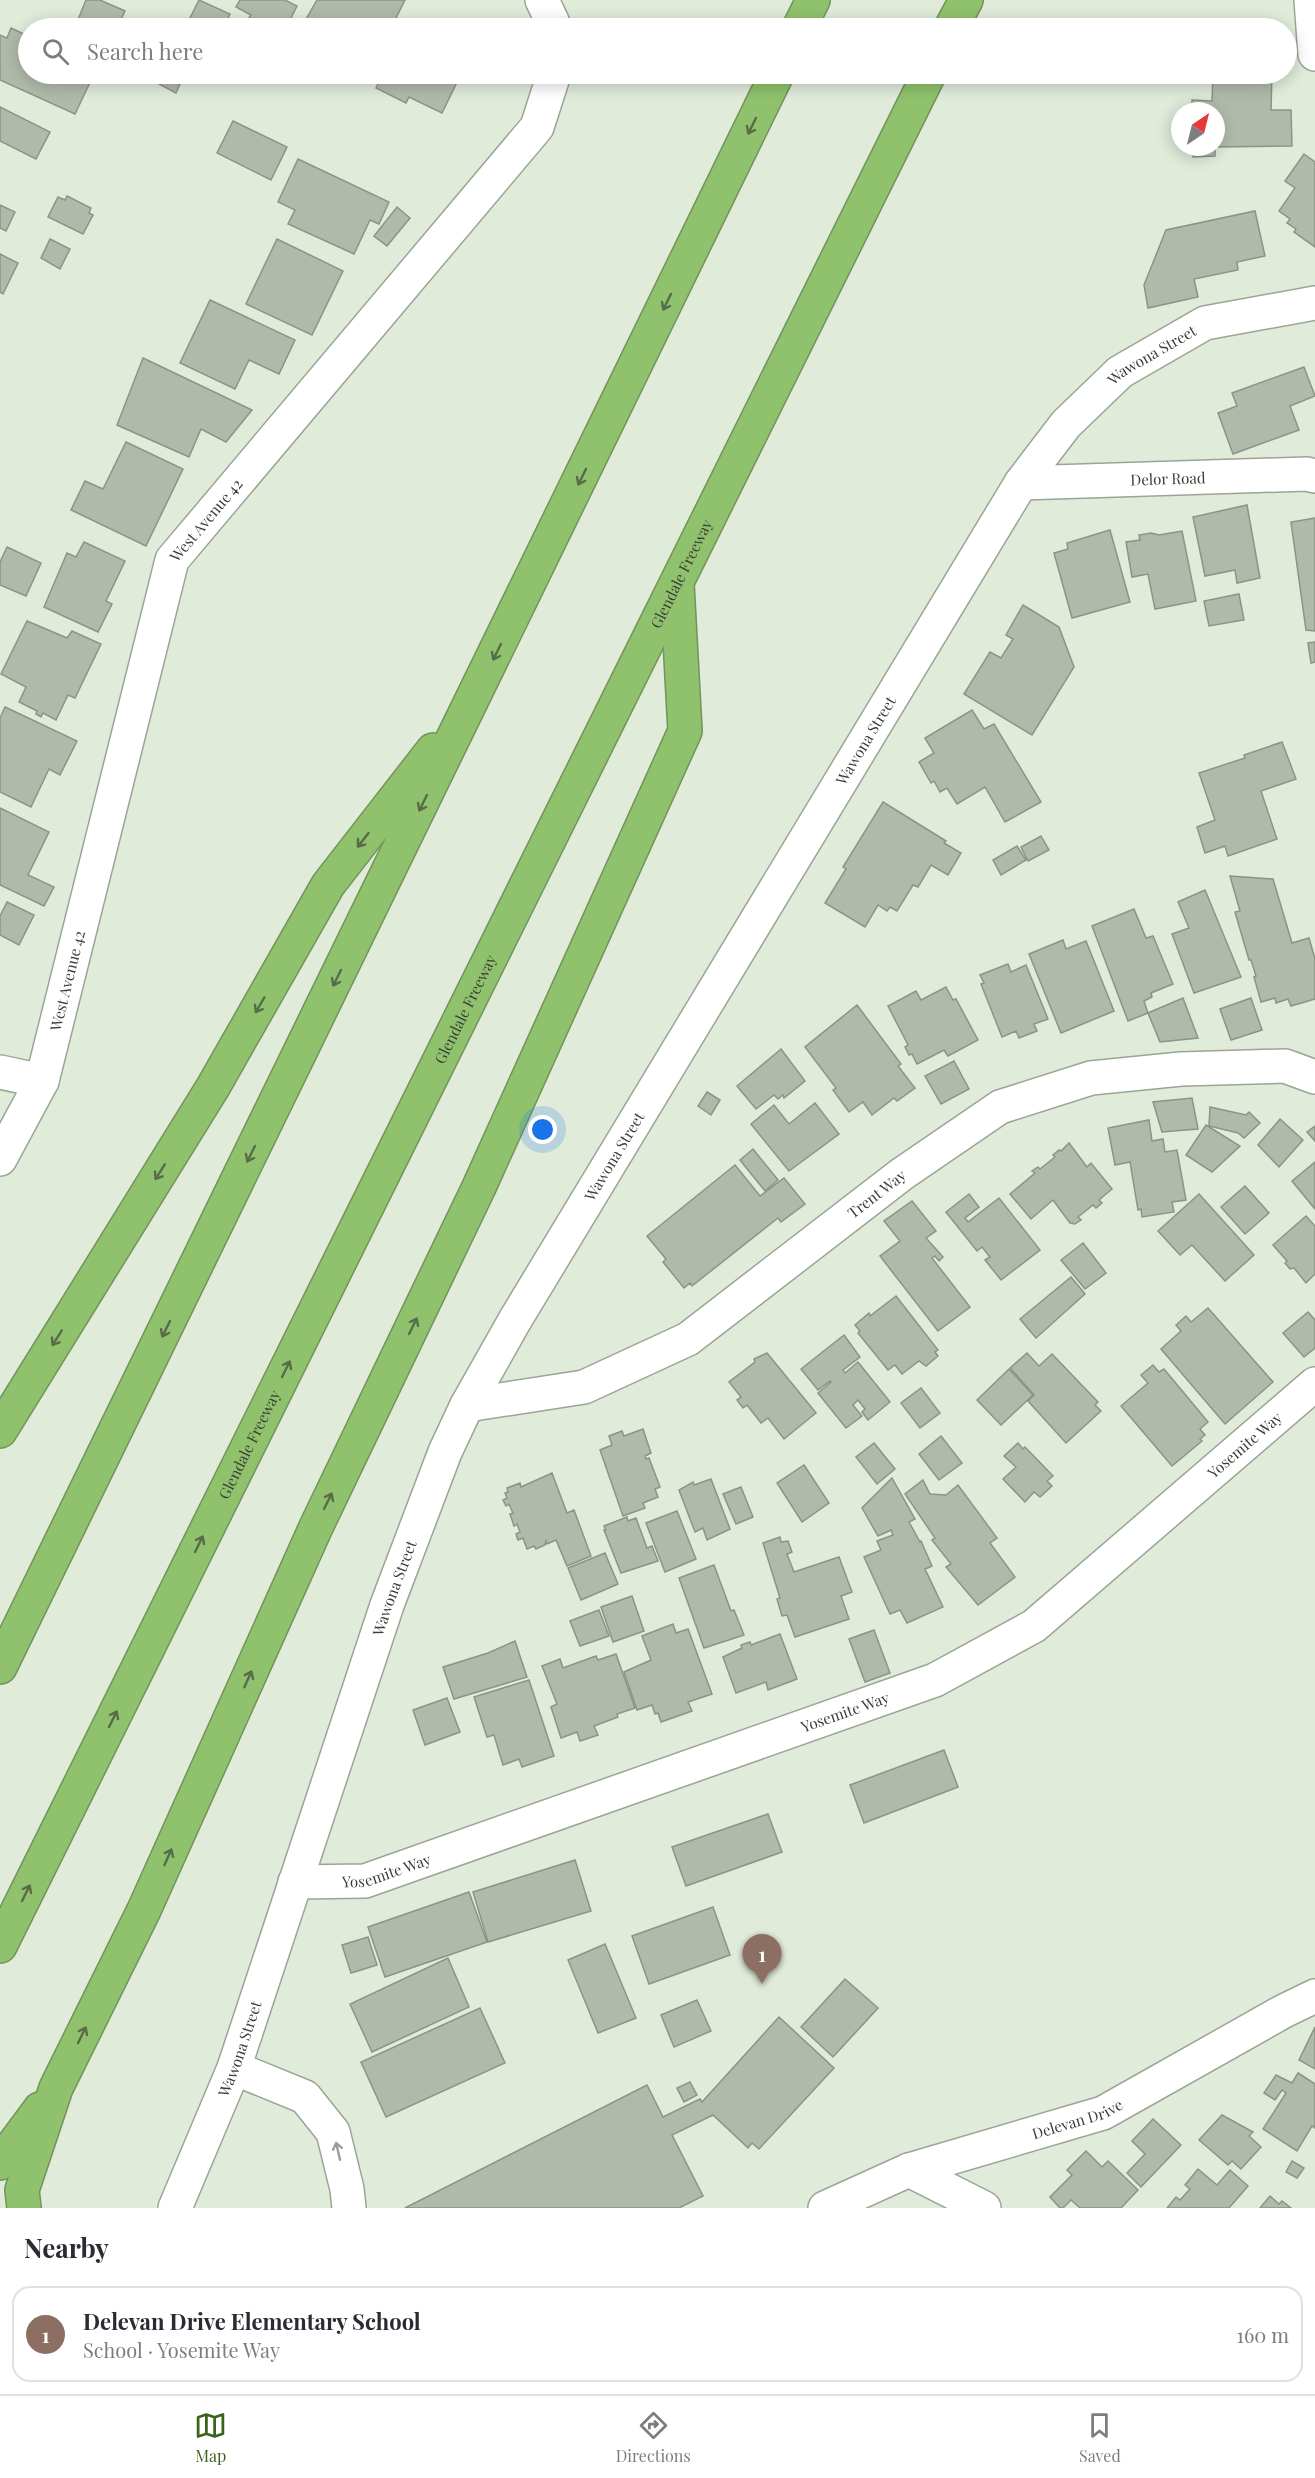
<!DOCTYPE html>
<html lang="en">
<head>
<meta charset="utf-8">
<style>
  :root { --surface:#fff; --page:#f2f2f3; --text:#2b2b33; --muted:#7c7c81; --line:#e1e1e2; --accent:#3c631d }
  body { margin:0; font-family:"Playfair Display",serif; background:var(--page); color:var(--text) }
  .compass { position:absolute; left:1171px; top:102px; width:54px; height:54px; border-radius:50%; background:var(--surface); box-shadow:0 3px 15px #0003; rotate:35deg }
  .you { position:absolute; left:543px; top:1130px; width:21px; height:21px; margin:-15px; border:4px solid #fff; border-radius:50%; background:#1a73e8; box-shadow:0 0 0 9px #1a73e833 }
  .badge { display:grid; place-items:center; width:39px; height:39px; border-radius:50%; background:var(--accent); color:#fff; font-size:20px; font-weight:700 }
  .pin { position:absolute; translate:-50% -50px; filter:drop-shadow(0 2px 3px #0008) }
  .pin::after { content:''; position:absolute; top:32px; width:21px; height:18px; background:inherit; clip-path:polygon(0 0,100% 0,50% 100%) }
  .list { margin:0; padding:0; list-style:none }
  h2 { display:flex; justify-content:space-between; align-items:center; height:78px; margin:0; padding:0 24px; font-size:26px }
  h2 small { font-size:20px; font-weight:400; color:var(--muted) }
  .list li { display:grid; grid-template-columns:39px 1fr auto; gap:18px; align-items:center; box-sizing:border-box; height:96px; margin:0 12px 12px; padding:0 12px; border:2px solid var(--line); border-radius:18px }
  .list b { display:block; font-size:22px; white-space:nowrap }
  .list p { margin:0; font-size:20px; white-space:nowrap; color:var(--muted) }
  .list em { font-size:20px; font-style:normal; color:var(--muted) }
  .icon { flex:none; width:33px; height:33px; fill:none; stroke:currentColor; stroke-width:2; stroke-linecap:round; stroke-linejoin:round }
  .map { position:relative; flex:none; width:1315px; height:2208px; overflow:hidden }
  .search { position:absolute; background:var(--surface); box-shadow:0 3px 15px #0003; left:18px; right:18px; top:18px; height:66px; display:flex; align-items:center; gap:15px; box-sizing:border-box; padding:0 21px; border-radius:33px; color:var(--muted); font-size:22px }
  .sheet { height:186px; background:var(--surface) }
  nav { display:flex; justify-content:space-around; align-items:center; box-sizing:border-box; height:84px; border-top:2px solid var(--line); background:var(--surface); font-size:16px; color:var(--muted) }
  nav a { display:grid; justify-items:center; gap:3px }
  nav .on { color:var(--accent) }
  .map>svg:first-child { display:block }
  .building { fill:#b0baaa; stroke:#8b9485; stroke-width:1.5 }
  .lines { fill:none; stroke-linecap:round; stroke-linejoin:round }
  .minor-casing { stroke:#9ba596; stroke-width:36 }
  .motorway-casing { stroke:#72935a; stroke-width:36 }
  .minor { stroke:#fff; stroke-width:33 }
  .motorway { stroke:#90c26d; stroke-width:33 }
  .oneway { stroke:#576c49 }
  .oneway2 { stroke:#9c9e9a }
  .labels { text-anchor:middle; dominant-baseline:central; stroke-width:4.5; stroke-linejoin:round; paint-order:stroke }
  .street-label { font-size:15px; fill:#393d36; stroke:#edf8e7 }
</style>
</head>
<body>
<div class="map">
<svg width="1315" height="2208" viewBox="0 0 1315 2208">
  <rect width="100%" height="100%" fill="#e0ebda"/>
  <g class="building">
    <path d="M86,0H100L125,11L119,24L126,28H90L77,22Z"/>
    <path d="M199,0L230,14L223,28H185Z"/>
    <path d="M240,0H285L297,6L286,28H242L251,15L236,7Z"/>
    <path d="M317,0H405L391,28H301Z"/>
    <path d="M444,22L456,28H441Z"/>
    <path d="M11,28L28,36V74H94L75,114L0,80V35L7,38Z"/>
    <path d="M164,74L184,75L176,93L159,84Z"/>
    <path d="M383,74H461L442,113L409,97L406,103L376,88Z"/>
    <path d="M1213,74H1272L1271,110H1291L1292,146L1215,147V156L1193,157V147H1216V111H1192V100L1212,101Z"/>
    <path d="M0,107L50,132L36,159L0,141Z"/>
    <path d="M233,121L287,147L271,180L217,153Z"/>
    <path d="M1304,154L1315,162V247L1294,232L1296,229L1287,223L1290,219L1279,211L1295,188L1285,181Z"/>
    <path d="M298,159L389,202L379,224L370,220L354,254L288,224L295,210L278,202Z"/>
    <path d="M67,196L91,208L89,213L93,215L83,234L48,217L58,197L65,200Z"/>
    <path d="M0,205L15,212L6,231L0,228Z"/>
    <path d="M397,207L410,218L387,246L374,236Z"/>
    <path d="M1255,211L1265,256L1237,262L1238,270L1194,279L1198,297L1148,308L1144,285L1166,230Z"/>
    <path d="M50,239L70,249L60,269L41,258Z"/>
    <path d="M277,239L343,271L312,335L246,304Z"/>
    <path d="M0,254L18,263L3,294L0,292Z"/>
    <path d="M210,300L295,340L279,374L249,360L235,389L180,363Z"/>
    <path d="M143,358L252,410L226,442L201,429L189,457L117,425Z"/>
    <path d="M1304,367L1315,396L1290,406L1299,430L1233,454L1218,413L1237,406L1232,393Z"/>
    <path d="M126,442L183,469L146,546L71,510L85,481L103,489Z"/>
    <path d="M1247,505L1260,578L1237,583L1235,570L1205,576L1193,517Z"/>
    <path d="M1315,518V631L1306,630L1291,522Z"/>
    <path d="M1110,530L1130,602L1072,618L1054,553L1068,549L1067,543Z"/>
    <path d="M1182,531L1196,601L1155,609L1148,574L1132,577L1126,542L1140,540L1139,535L1151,533L1159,535Z"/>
    <path d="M84,542L125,561L106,601L112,604L98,632L44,607L67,553L76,557Z"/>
    <path d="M7,547L41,563L26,596L0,585V562Z"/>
    <path d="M1239,594L1244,620L1209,626L1204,601Z"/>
    <path d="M1023,605L1059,627L1074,667L1032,735L964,694L990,652L1001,658L1013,639L1006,635Z"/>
    <path d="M27,621L67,638L72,631L101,644L75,698L68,695L56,720L43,713L41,717L36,714L37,711L19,702L26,687L1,674Z"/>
    <path d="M1315,642V662L1311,663L1308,643Z"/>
    <path d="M5,707L77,741L60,775L49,769L31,807L0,792V718Z"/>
    <path d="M972,710L984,729L994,724L1041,802L1005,822L985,787L957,804L947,788L940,792L934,781L931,783L919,762L934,753L925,738Z"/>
    <path d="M1282,742L1296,779L1261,791L1277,839L1228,856L1225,846L1205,853L1197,827L1215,820L1199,773L1245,758L1244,755Z"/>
    <path d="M883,802L946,841L944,843L961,853L948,875L931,865L918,887L913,885L897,911L890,907L887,911L878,905L865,927L825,903L846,869L843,867Z"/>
    <path d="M0,808L49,832L28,875L54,887L44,906L0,885Z"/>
    <path d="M1041,836L1049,850L1028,861L1021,847Z"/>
    <path d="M1017,846L1026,860L1001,875L993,860Z"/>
    <path d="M1230,876L1273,879L1292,943L1309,938L1315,959V999L1291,1006L1288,999L1276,1003L1275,998L1261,1002L1254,977L1256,976L1251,960H1249L1235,912L1240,911Z"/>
    <path d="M1205,890L1241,977L1194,993L1172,934L1189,928L1178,902Z"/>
    <path d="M7,902L34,915L19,945L0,935V916Z"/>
    <path d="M1134,909L1146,938L1153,936L1173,984L1151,993L1152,997L1144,1001L1148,1013L1128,1021L1092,926Z"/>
    <path d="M1063,940L1066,949L1086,941L1114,1011L1061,1033L1029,954Z"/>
    <path d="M1008,964L1011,972L1026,965L1048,1019L1034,1024L1037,1031L1019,1038L1016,1031L1002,1037L981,984L984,983L980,975Z"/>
    <path d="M946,987L953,1000L956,999L978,1040L948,1056L944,1050L917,1064L912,1054L909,1055L905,1047L908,1045L888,1006L916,991L921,1000Z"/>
    <path d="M1183,998L1198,1038L1160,1042L1148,1013Z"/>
    <path d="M1251,998L1262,1030L1231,1040L1220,1009Z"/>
    <path d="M857,1005L901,1064L898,1066L915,1088L897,1101L894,1098L872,1115L863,1102L849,1112L833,1090L836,1088L805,1047Z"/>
    <path d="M781,1049L805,1081L784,1098L783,1095L778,1099L774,1095L756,1109L737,1086Z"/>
    <path d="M954,1061L969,1089L941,1104L925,1076Z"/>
    <path d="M707,1092L720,1100L711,1115L698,1106Z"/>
    <path d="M1192,1098L1198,1129L1162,1132L1153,1102Z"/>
    <path d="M815,1103L839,1134L789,1171L751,1124L774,1105L789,1124Z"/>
    <path d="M1210,1107L1246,1115L1249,1112L1260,1123L1244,1138L1238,1133L1209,1126Z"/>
    <path d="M1280,1119L1303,1140L1279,1167L1258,1145Z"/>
    <path d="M1149,1120L1152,1141L1163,1139L1165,1152L1177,1150L1186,1200L1172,1202L1174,1212L1142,1217L1141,1209L1138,1210L1130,1162L1115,1165L1108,1128Z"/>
    <path d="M1206,1125L1240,1146L1212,1172L1186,1155Z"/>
    <path d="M1315,1126V1141L1307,1132Z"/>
    <path d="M1069,1143L1087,1167L1091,1163L1112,1189L1099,1200L1102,1203L1096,1208L1093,1205L1078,1217L1081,1220L1075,1224L1070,1223L1053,1200L1031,1219L1010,1194L1035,1173L1032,1171L1038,1167L1040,1169L1055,1157L1053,1155L1059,1150L1061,1151Z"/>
    <path d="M753,1149L778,1180L765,1191L740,1160Z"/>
    <path d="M1315,1162V1209L1292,1181Z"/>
    <path d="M735,1165L760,1196L784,1178L805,1204L781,1222L778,1218L692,1286L690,1283L684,1288L663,1262L666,1259L647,1236Z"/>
    <path d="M1245,1186L1269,1213L1245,1234L1221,1207Z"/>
    <path d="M969,1194L979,1207L965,1218L968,1222L999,1198L1040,1250L1001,1280L985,1260L990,1257L982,1247L977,1251L946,1212Z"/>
    <path d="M1199,1194L1254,1255L1225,1281L1192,1245L1180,1255L1158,1231Z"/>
    <path d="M912,1201L936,1231L926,1238L943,1257L939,1261L935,1256L932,1258L970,1307L938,1331L880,1256L900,1241L884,1221Z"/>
    <path d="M1306,1216L1315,1226V1274L1306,1283L1294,1268L1290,1269L1285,1263L1287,1261L1273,1245Z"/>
    <path d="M1083,1243L1106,1273L1085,1289L1061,1260Z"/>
    <path d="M1071,1277L1085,1294L1036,1338L1020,1319Z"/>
    <path d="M896,1296L938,1350L935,1352L938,1356L926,1366L919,1361L902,1374L895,1365L888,1370L858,1333L860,1331L855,1325L869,1313L870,1316Z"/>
    <path d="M1208,1308L1273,1382L1225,1424L1161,1349L1181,1331L1176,1325L1186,1316L1191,1322Z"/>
    <path d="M1308,1312L1315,1320V1348L1304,1357L1283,1333Z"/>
    <path d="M844,1335L860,1357L843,1370L845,1373L858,1362L890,1402L868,1420L862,1412L865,1409L858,1400L853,1405L862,1416L846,1428L818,1393L831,1382L830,1381L818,1390L801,1369Z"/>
    <path d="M767,1353L816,1413L784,1439L768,1418L761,1423L747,1405L743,1408L737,1400L741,1397L729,1382L755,1362L754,1359Z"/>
    <path d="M1027,1353L1039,1366L1052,1354L1098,1402L1095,1405L1101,1411L1066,1443L1028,1401L1034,1395L1010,1368Z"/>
    <path d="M1153,1365L1159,1372L1164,1369L1208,1422L1200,1429L1205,1435L1200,1439L1202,1441L1172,1466L1121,1406L1148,1383L1141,1375Z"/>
    <path d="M1009,1369L1033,1395L1001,1425L977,1400Z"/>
    <path d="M921,1388L940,1413L920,1428L901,1403Z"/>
    <path d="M643,1429L651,1453L645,1456L646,1459L649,1458L660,1487L655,1489L658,1497L643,1503L645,1508L623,1516L600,1450L612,1445L609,1436L622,1431L624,1436Z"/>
    <path d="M941,1436L962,1463L939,1480L919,1454Z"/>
    <path d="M874,1443L895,1469L877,1484L856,1457Z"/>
    <path d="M1018,1443L1023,1449L1025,1447L1053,1476L1047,1481L1052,1486L1040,1497L1034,1492L1025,1502L1003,1479L1016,1467L1004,1456Z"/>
    <path d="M804,1465L829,1503L802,1522L777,1483Z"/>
    <path d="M552,1473L567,1513L574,1510L591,1556L567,1566L556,1540L547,1544L546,1541L545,1545L536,1549L534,1546L527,1549L523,1538L518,1540L516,1534L520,1532L517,1524L514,1526L510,1514L513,1513L509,1504L506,1506L503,1500L507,1498L505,1493L508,1492L507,1488L520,1483L521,1487Z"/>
    <path d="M892,1478L915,1519L909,1522L920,1542L921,1541L932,1566L925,1569L943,1607L907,1623L900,1610L890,1614L864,1557L881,1550L877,1541L893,1535L891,1530L878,1536L862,1508Z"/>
    <path d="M711,1479L730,1529L707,1540L703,1528L695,1532L679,1490L693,1482L694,1485Z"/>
    <path d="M923,1480L930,1494L946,1495L958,1485L997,1538L990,1543L1015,1577L978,1605L946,1567L951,1564L932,1540L935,1538L905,1494Z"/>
    <path d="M741,1487L753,1517L736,1524L723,1494Z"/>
    <path d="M677,1511L696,1559L665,1572L646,1523Z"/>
    <path d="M627,1517L628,1521L636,1518L647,1548L652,1546L658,1561L621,1573L604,1530H606L604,1526Z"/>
    <path d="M780,1537L781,1542L788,1541L792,1552L787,1554L794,1572L839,1557L852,1592L841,1596L849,1619L795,1637L787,1615L782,1616L777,1599L780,1598L763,1543Z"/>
    <path d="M605,1553L618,1584L581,1600L568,1568Z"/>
    <path d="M714,1565L731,1611L734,1610L744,1635L704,1648L679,1578Z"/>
    <path d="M632,1596L644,1631L613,1642L601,1607Z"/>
    <path d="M599,1610L609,1636L580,1646L570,1621Z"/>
    <path d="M673,1624L676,1633L688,1629L712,1694L688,1702L692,1711L661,1722L658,1713L655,1714L652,1705L637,1710L624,1672L651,1660L642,1636Z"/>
    <path d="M874,1630L890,1673L865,1682L849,1639Z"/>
    <path d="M780,1634L797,1679L768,1690L766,1682L736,1693L723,1657L742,1648L741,1645L750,1642L751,1645Z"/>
    <path d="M515,1641L527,1677L454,1699L443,1667L488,1653Z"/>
    <path d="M616,1654L635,1708L617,1714L618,1717L594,1726L598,1735L580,1741L577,1732L561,1738L551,1707L557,1704L542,1666L560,1659L563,1668L596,1656L598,1660Z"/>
    <path d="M529,1680L554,1756L522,1767L519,1759L503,1765L494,1735L487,1737L474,1697Z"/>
    <path d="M447,1698L460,1732L425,1745L413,1710Z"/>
    <path d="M944,1750L958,1787L864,1823L850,1785Z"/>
    <path d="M768,1814L782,1852L686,1886L672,1847Z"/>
    <path d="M575,1860L591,1911L488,1942L473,1892Z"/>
    <path d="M469,1892L487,1942L385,1977L368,1927Z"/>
    <path d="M713,1907L730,1955L649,1984L632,1936Z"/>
    <path d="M368,1937L377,1965L351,1973L342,1945Z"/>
    <path d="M605,1944L636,2018L598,2033L568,1960Z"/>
    <path d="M448,1958L469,2007L372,2052L350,2004Z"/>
    <path d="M845,1979L878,2008L833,2057L801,2027Z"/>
    <path d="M697,2000L711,2031L674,2047L661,2015Z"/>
    <path d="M480,2008L505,2063L386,2117L361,2062Z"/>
    <path d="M779,2017L834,2068L759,2149L752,2143L748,2148L713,2115L672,2135L703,2196L679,2208H405L647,2085L663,2117L700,2099L702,2102Z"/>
    <path d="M1315,2027V2069L1299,2060Z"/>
    <path d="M1298,2073L1315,2084V2128L1312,2126L1297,2151L1263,2129L1286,2093L1282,2090L1275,2100L1264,2093L1276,2075L1292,2083Z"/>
    <path d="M690,2082L697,2095L684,2102L677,2088Z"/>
    <path d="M1222,2115L1253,2132L1249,2136L1261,2147L1241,2169L1232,2161L1228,2165L1199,2140Z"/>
    <path d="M1153,2119L1181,2145L1141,2187L1127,2173L1145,2154L1132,2141Z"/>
    <path d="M1086,2151L1102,2167L1108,2161L1138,2190L1121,2208H1080L1071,2200L1063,2208H1060L1050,2197L1072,2175L1067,2170Z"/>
    <path d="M1292,2161L1304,2168L1297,2178L1286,2172Z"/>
    <path d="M1198,2169L1217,2185L1230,2170L1248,2186L1229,2208H1167L1176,2197L1180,2200L1190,2189L1185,2185Z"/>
    <path d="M1270,2196L1279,2204L1282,2201L1291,2208H1260Z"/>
  </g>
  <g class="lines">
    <g class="minor-casing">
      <g id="minor">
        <path d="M542,0L552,21L553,28"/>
        <path d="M1311,0L1315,54"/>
        <path id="s1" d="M1021,483L1307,474L1315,476"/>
        <path d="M0,1072L42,1081"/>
        <path id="s2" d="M0,1159L42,1081L172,560L537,127L554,74"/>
        <path id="s3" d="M467,1405L584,1387L688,1339L902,1174L1000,1107L1091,1078L1181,1069L1285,1066L1315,1077"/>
        <path id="s4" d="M295,1882L365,1881L935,1680L1034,1626L1315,1384"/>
        <path d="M234,2068L305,2097L333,2132L347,2189L349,2208"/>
        <path d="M909,2170L984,2208"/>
        <path id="s5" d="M175,2208L234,2068L387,1605L445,1452L467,1405L515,1320L1021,483L1066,424L1120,372L1205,323L1315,303"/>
        <path id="s6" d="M825,2208L909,2170L1103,2113L1284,2011L1315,1996"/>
      </g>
    </g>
    <g class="motorway-casing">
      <g id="motorway">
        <path d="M799,28L813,0"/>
        <path d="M951,28L966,0"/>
        <path d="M0,1431L213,1087L328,885L433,750"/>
        <path d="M0,1667L777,74"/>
        <path id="s7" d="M0,1946L929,74"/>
        <path d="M0,2163L40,2109"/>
        <path d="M24,2208L22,2190L56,2088L144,1910L316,1527L479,1187L685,731L677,584"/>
      </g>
    </g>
    <use href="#minor" class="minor"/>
    <use href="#motorway" class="motorway"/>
  </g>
  <defs><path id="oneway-shaft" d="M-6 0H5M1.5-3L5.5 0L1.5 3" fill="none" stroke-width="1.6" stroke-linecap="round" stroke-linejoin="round" transform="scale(1.5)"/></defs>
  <g class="oneway">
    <use href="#oneway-shaft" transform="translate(752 126) rotate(116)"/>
    <use href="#oneway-shaft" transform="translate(667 302) rotate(116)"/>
    <use href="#oneway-shaft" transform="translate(582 477) rotate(116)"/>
    <use href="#oneway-shaft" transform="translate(497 652) rotate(116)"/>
    <use href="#oneway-shaft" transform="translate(423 803) rotate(116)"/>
    <use href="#oneway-shaft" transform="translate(363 840) rotate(128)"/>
    <use href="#oneway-shaft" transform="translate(337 978) rotate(116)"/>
    <use href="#oneway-shaft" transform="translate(260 1005) rotate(120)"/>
    <use href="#oneway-shaft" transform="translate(251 1154) rotate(116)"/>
    <use href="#oneway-shaft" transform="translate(160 1172) rotate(122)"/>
    <use href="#oneway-shaft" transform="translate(413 1326) rotate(-64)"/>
    <use href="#oneway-shaft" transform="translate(166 1329) rotate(116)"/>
    <use href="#oneway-shaft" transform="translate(57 1338) rotate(122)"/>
    <use href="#oneway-shaft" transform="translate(286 1369) rotate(-64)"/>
    <use href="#oneway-shaft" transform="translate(328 1501) rotate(-64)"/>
    <use href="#oneway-shaft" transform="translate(199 1544) rotate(-64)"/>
    <use href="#oneway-shaft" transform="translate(248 1679) rotate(-66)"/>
    <use href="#oneway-shaft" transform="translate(113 1719) rotate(-64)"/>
    <use href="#oneway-shaft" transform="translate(168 1857) rotate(-66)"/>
    <use href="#oneway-shaft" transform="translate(26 1893) rotate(-64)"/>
    <use href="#oneway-shaft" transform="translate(82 2035) rotate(-64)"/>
  </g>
  <use class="oneway2" href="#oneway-shaft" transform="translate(338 2151) rotate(-103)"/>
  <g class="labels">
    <g class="street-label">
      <text stroke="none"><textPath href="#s5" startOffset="2116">Wawona Street</textPath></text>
      <text stroke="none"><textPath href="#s1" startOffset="147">Delor Road</textPath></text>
      <text stroke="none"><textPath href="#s2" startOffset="678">West Avenue 42</textPath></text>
      <text stroke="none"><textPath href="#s7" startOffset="1532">Glendale Freeway</textPath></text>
      <text stroke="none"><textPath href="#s5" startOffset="1630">Wawona Street</textPath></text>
      <text stroke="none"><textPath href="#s2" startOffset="192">West Avenue 42</textPath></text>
      <text stroke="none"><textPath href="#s7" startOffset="1046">Glendale Freeway</textPath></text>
      <text stroke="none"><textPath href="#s5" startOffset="1144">Wawona Street</textPath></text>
      <text stroke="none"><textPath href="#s3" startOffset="471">Trent Way</textPath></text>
      <text stroke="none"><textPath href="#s7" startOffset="560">Glendale Freeway</textPath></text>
      <text stroke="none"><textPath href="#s4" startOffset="1065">Yosemite Way</textPath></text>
      <text stroke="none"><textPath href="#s5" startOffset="658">Wawona Street</textPath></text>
      <text stroke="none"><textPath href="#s4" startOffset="579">Yosemite Way</textPath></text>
      <text stroke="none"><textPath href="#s4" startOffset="93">Yosemite Way</textPath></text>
      <text stroke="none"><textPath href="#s5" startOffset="172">Wawona Street</textPath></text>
      <text stroke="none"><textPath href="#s6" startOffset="268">Delevan Drive</textPath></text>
    </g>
  </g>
</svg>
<svg class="compass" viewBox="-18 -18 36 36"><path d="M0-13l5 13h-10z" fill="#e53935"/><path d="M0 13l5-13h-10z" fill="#7c7c81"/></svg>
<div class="you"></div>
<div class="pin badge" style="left:762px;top:1984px;background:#8d6e63">1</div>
<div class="search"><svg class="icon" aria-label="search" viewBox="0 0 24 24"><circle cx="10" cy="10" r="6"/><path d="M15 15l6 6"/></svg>Search here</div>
</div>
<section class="sheet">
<h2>Nearby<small></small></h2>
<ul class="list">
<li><span class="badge" style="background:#8d6e63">1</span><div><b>Delevan Drive Elementary School</b><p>School · Yosemite Way</p></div><em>160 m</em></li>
</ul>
</section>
<nav>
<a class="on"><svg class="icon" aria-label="map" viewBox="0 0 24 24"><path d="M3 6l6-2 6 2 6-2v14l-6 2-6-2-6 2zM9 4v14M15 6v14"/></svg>Map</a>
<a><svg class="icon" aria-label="directions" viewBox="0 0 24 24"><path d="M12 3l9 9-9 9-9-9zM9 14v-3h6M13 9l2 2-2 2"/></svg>Directions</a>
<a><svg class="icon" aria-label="saved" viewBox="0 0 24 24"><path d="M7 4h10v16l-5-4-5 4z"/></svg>Saved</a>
</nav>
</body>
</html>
